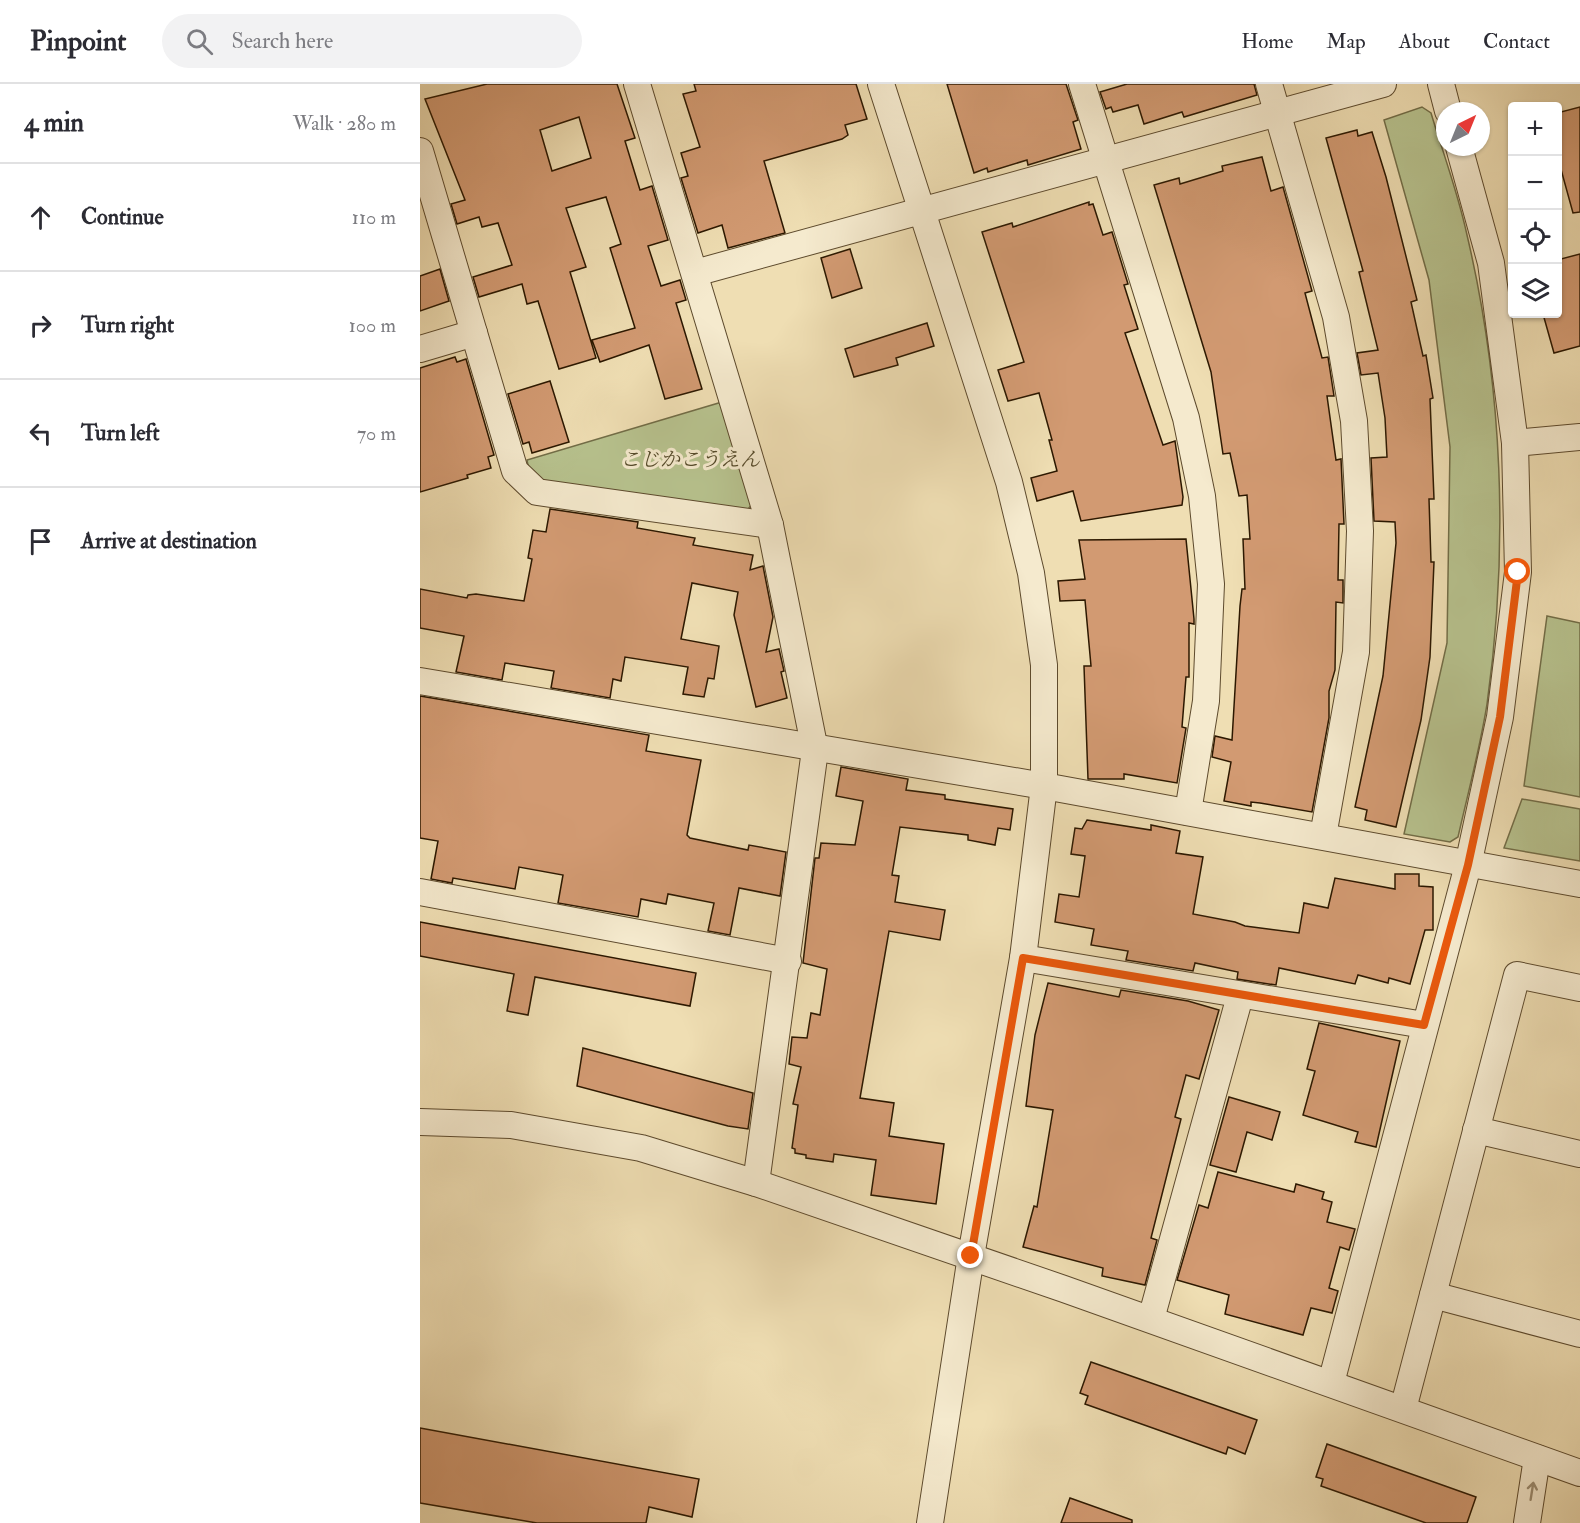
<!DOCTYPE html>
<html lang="en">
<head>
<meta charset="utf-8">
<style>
  :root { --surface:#fff; --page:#f2f2f3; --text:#2b2b33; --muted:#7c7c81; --line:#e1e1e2 }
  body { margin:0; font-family:"IM FELL Double Pica","Noto Serif JP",serif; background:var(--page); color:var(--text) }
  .controls { position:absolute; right:18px; top:18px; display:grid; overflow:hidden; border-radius:6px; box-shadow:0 2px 4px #0004 }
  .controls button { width:54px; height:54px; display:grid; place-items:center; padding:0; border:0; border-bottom:2px solid var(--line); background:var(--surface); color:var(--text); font:30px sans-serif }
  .compass { position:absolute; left:1016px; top:18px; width:54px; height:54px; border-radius:50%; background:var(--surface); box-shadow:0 2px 4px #0004; rotate:43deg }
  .stop { position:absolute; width:18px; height:18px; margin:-14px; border:4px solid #ea580c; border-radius:50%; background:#fff }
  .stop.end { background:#ea580c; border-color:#fff; box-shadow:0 2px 6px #0008 }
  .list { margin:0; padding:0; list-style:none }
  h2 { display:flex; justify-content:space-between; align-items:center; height:78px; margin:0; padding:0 24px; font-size:26px }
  h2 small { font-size:20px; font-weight:400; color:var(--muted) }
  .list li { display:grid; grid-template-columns:39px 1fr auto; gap:18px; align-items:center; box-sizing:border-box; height:108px; padding:0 24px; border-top:2px solid var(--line) }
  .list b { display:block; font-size:22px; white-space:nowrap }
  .list em { font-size:20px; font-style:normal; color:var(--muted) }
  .icon { flex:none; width:33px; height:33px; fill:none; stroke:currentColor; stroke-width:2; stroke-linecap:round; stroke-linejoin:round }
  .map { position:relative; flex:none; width:1160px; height:1439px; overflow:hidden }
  header { display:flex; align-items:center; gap:36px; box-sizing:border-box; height:84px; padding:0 30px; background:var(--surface); border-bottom:2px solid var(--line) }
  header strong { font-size:28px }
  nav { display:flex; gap:33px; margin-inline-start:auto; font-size:21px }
  .search { width:420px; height:54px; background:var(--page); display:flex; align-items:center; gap:15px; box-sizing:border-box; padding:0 21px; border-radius:33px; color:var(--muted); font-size:22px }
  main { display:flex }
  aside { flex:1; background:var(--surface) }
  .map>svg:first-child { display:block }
  .green { fill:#b7c28e; stroke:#726d47; stroke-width:1.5 }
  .building { fill:#d29a72; stroke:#2c1800; stroke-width:1.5; fill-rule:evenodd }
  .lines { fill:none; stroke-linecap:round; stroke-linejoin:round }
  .minor-casing { stroke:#5d4a2d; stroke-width:28 }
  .minor { stroke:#f5eace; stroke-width:26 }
  .oneway { stroke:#9b8c71 }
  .route { stroke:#ea580c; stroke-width:8 }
  .labels { text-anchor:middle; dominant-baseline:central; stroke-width:6; stroke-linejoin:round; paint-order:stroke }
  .park-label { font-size:20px; font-style:italic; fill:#564b2b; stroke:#f5eace }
</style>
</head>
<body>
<header>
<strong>Pinpoint</strong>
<div class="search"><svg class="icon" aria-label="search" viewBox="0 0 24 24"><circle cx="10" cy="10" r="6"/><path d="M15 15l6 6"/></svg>Search here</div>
<nav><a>Home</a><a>Map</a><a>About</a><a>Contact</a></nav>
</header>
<main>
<aside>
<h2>4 min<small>Walk · 280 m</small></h2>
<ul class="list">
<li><svg class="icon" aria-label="ahead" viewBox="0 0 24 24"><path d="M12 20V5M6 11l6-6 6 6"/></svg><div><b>Continue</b></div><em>110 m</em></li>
<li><svg class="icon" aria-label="right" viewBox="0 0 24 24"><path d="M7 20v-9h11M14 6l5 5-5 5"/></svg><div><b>Turn right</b></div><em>100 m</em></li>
<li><svg class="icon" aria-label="left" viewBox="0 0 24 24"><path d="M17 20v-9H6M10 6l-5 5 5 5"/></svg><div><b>Turn left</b></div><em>70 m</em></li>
<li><svg class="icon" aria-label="arrive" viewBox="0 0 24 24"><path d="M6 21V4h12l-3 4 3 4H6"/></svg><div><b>Arrive at destination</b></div></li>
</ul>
</aside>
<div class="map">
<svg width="1160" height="1439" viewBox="0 0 1160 1439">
  <rect width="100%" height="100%" fill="#efdeb3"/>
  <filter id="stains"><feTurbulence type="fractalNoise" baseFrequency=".00333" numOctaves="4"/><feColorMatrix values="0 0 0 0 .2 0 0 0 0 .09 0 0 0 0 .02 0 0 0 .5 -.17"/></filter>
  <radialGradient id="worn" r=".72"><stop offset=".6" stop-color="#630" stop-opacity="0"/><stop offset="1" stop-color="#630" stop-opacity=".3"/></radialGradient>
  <g class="green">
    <path d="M1002,23L1011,29C1023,69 1038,109 1047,151C1083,304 1089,464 1067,620C1060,664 1048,709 1038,753L1030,758L984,750L1027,559L1030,363L1009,196L964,36Z"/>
    <path d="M302,318L333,419L324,430L119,396L109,387L107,376Z"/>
    <path d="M1127,532L1160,539V713L1104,702Z"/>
    <path d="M1102,715L1160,725V777L1084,764Z"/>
  </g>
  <g class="building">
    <path d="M67,0H197L215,54L205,57L220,106L232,102L248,156L228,162L241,202L260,196L266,216L256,219L282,305L245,315L229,261L180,278L172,256L215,244L190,164L201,160L186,113L146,124L166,183L150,188L176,274L139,285L118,217L107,220L102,200L59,213L53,193L92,181L78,139L62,143L59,133L37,140L31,120L45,116L5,15ZM159,33L171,74L132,87L120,46Z"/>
    <path d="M274,0H436L447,35L425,41L428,51L422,55L344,77L365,149L308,164L302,141L278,149L261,94L268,92L261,69L280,63L263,10L276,7Z"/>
    <path d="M527,0H646L658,36L653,38L661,65L608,81L607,76L568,88L567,84L554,89Z"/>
    <path d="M707,0H834L837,11L764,33L762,28L724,40L718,21L693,28L691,23L686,25L680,8Z"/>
    <path d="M1160,23V128L1153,129L1137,71V29Z"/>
    <path d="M937,46L938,52L952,48L966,93L997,216L991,218L1003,272L1006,271L1013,314L1010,315L1014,415H1009L1011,478H1014L1010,573L1001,636L976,743L945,736L947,726L935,723L963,592L976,459L975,438L954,437L951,374L967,373L965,334L958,289L941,291L937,269L958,266L939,188L943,187L906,54Z"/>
    <path d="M842,73L851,107L863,103L892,207L885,209L902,274L908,273L914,312H907L916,376L921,375L924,440H919L918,496H923V519L916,518L915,586L909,607V634L892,728L840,719L831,718V722L804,717L811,678L792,673L795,652L812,656L820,522L822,505H825L823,455H830L827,411L819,412L810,369L803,370L791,288L734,101L759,94L760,100L803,87L802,82Z"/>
    <path d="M669,118V121L673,120L683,151L692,148L708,200L704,201L718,245L705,249L743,361L755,357L763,413L762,421L661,437L653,407L617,417L611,394L637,387L629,356H632L619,309L588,317L578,286L604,278L562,148L592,139L593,143Z"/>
    <path d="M430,165L442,204L412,214L401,174Z"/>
    <path d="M1160,170V262L1134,269L1123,230H1137V176Z"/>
    <path d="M20,185L29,217L0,227V192Z"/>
    <path d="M507,239L514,262L476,274L478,281L434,293L425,265Z"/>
    <path d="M35,273L37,278L46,275L74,371L68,373L71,384L47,391L48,394L0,408V284Z"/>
    <path d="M130,297L149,358L112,369L109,358L103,360L88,310Z"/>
    <path d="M130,425L218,438L217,444L275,454L273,461L333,471L330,486L343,482L353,533L346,568L359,565L364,587L361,588L367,614L336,623L314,531L318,508L272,499L261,555L299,562L294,595L288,594L284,613L263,610L268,583L205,573L201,597L193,595L190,614L131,604L134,587L85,579L82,596L36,588L44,552L0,544V505L47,514L48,511L56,510L104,517L112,475L108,474L113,446L126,448Z"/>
    <path d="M766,455L774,535V540L769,539V593H766L762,643L766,644L757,699L704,690V695H668L664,582H671L665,516L640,517L638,497L665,495L659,456Z"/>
    <path d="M0,612L229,651L226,667L281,676L267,751L270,754L328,766L329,761L366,768L360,812L319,804L310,851L288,847L294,819L248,810L246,820L221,815L218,833L138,819L143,791L99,783L95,805L33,794L32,799L11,795L18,757L0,754Z"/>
    <path d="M421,683L488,695L486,706L525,711V715L593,725L590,746L578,744L575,761L548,756V751L480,743L472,791L479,792L475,818L525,826L520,856L469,847L440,1014L474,1019L469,1052L524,1060L516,1120L451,1111L456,1076L414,1070L413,1078L386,1074V1071L375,1069V1065L372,1064L378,1021L373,1020L381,983L369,980L372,953L387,954L391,929L400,931L407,885L383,879L395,774H399L401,759L435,761L443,717L416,712Z"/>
    <path d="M667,736L731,746V741L760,747L756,769L783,773L773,830L815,838L825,842L879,849L884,819L908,824L915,794L975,805V790H999V802L1013,803V846H1005L990,900L969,894L968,899L938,891L935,900L859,884L856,901L817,895L818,888L775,879L773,887L706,876L708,867L671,861L674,845L635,838L639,810L659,813L665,772L651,770L655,744L662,745Z"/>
    <path d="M0,838L276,889L270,922L115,893L108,931L87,927L94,890L0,872Z"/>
    <path d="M628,899L699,913L701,906L768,917L799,926L779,995L766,991L755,1033L761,1035L731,1154L737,1156L725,1201L682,1192L683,1184L603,1163L614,1122L617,1123L633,1026L606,1022L615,951Z"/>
    <path d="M899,939L980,957L956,1063L935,1058L938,1048L883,1031L895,987L887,985Z"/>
    <path d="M163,964L333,1009L328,1045L308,1042L157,1002Z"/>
    <path d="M809,1013L860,1028L852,1056L827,1048L816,1088L790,1081Z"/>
    <path d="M798,1088L874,1108L876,1100L904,1108L902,1115L912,1118L907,1138L935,1145L929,1166L920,1163L909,1204L918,1207L912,1229L891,1224L883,1251L805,1230L809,1211L757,1196L779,1121L788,1124Z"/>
    <path d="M671,1278L837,1336L825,1370L808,1363L806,1370L665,1320L668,1312L660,1309Z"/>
    <path d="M0,1344L279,1395L272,1433L229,1423L226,1439H117L0,1419Z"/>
    <path d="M907,1360L1056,1413L1047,1439H1006L901,1402L903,1395L896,1393Z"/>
    <path d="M650,1414L712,1436V1439H641Z"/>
  </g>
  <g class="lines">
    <g class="minor-casing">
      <g id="minor">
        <path d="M217,0L350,441L395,666L336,1099"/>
        <path d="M461,0L589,398L611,489L624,581V702L603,874L551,1172L510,1439"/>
        <path d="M662,0L766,334L782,412L791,500L786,617L768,728"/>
        <path d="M849,0L916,233L934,337L940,447L936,568L903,752"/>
        <path d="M1021,0L1028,27"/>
        <path d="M0,67L95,387L117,408L350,441"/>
        <path d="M275,189L963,0"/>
        <path d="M0,265L54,249"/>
        <path d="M1095,359L1160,353"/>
        <path d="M0,597L624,702L1160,800"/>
        <path d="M0,808L368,877"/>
        <path d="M603,874L1004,941"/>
        <path d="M0,1038L91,1041L221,1064L336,1099L644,1205L1160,1389"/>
        <path d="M1056,1046L1160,1070"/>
        <path d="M1013,1211L1160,1250"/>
        <path d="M731,1235L820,912"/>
        <path d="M911,1299L1048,781L1080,633L1098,488L1095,359L1071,179L1039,63"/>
        <path d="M983,1325L1097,891L1160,904"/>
        <path d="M1107,1439L1117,1374"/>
      </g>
    </g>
    <use href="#minor" class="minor"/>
  </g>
  <defs><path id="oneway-shaft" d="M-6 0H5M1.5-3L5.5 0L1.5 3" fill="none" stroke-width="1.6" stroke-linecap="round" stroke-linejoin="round" transform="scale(1.5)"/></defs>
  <use class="oneway" href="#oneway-shaft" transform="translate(1112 1407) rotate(-81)"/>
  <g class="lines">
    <path class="route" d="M551,1172L603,874L1004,941L1048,781L1080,633L1098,488"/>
  </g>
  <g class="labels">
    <g class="park-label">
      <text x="270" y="375">こじかこうえん</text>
    </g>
  </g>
  <rect width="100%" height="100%" filter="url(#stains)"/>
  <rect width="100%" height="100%" fill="url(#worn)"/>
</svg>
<div class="controls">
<button>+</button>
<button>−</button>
<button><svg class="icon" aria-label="locate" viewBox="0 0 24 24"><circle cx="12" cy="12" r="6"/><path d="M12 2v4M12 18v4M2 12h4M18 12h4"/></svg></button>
<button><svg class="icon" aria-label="layers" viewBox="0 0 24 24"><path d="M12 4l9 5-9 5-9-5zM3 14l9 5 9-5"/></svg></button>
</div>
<svg class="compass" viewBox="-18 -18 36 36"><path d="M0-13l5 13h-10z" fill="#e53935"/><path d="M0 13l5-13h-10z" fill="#7c7c81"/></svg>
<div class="stop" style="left:1098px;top:488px"></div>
<div class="stop end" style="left:551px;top:1172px"></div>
</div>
</main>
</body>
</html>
